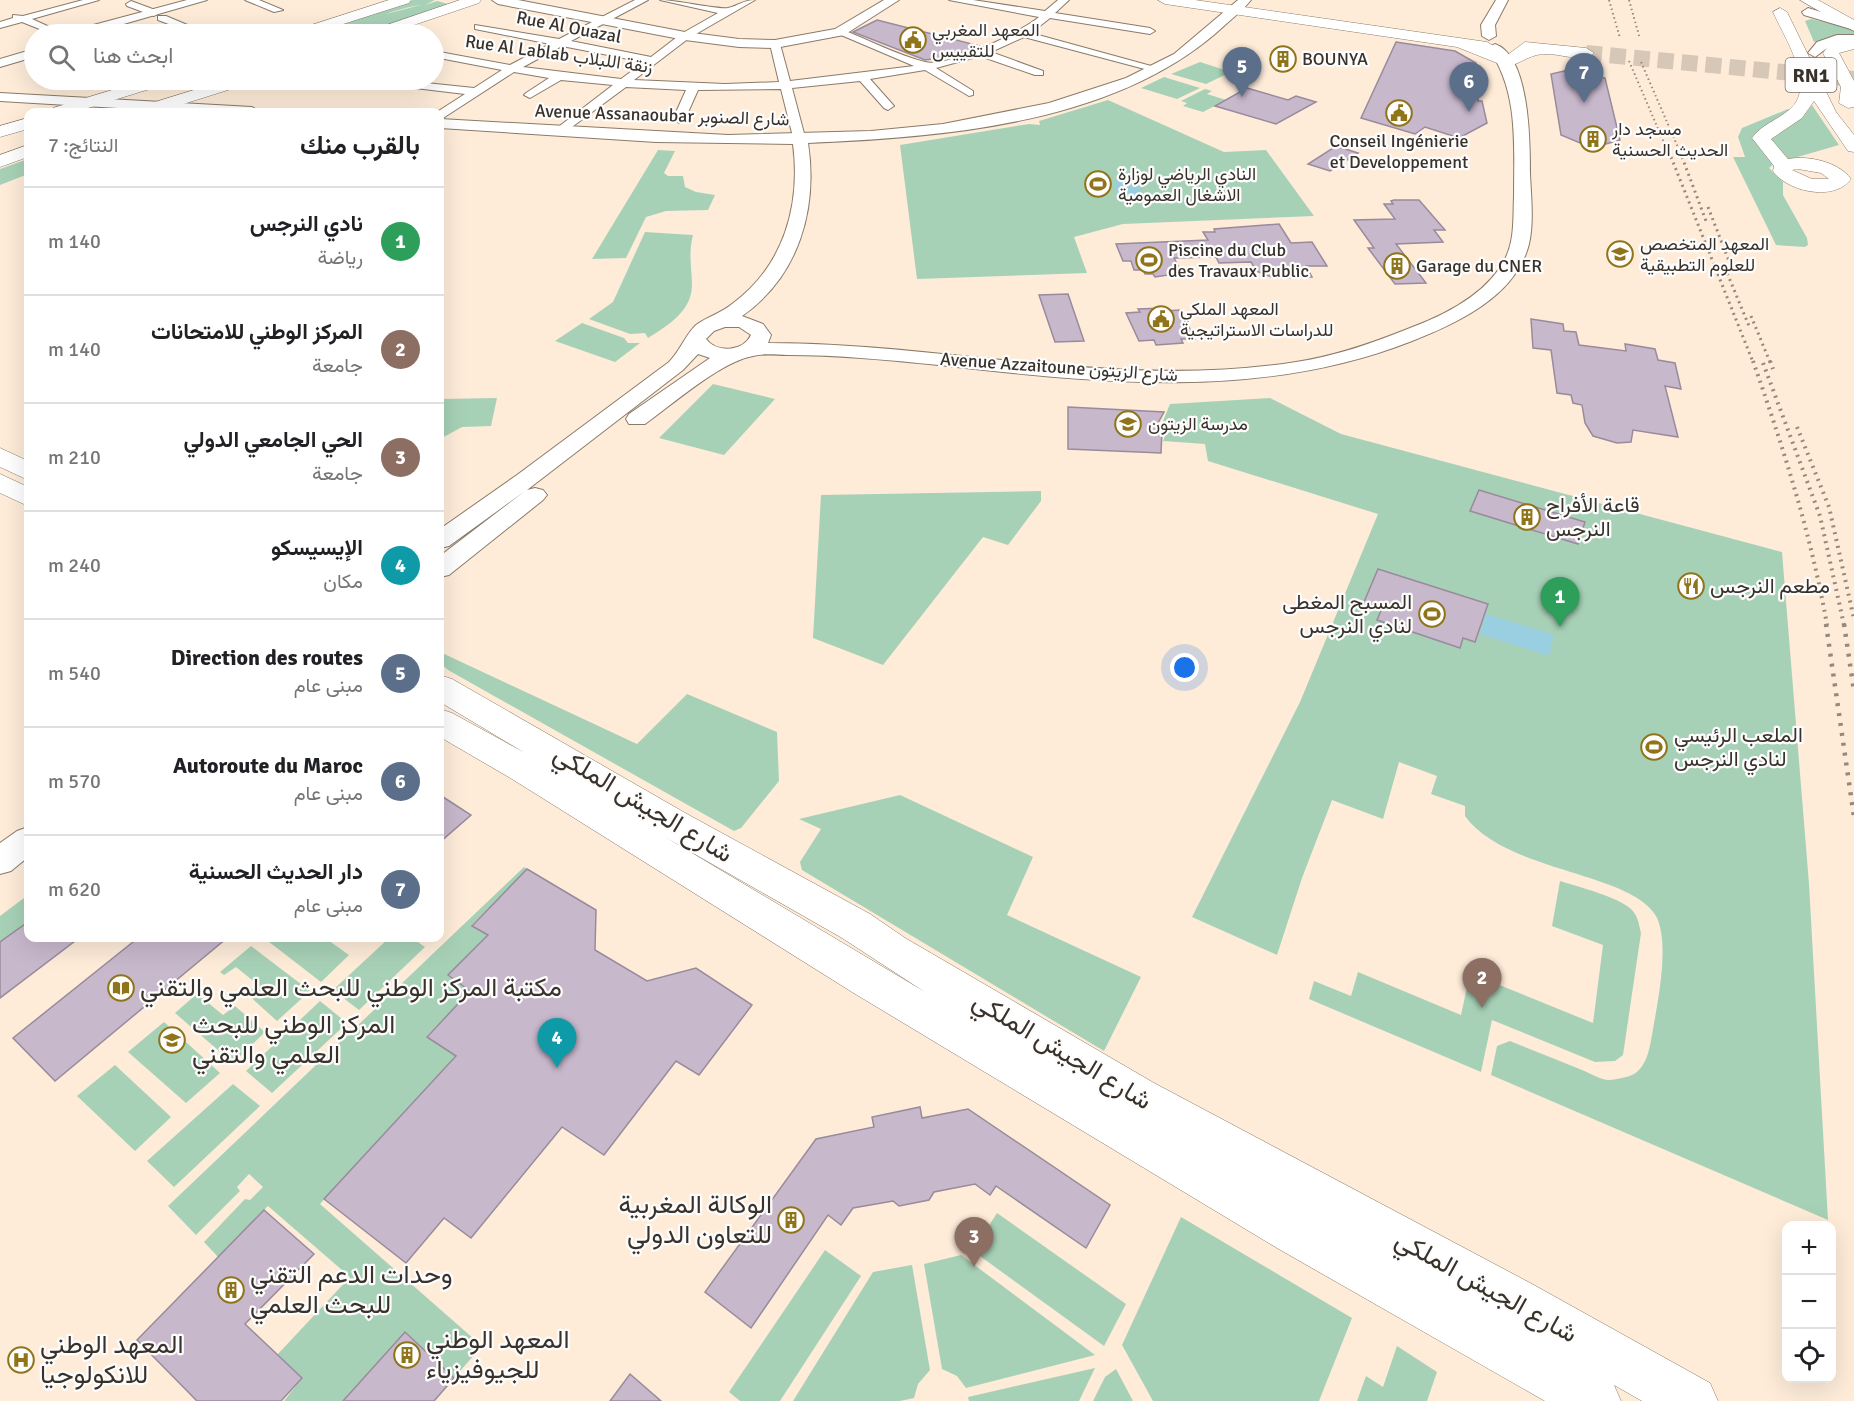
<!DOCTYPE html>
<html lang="ar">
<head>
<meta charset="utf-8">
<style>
  :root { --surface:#fff; --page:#f6f6f6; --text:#202124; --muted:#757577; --line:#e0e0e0; --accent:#8f7419 }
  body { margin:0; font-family:Signika,Vazirmatn,sans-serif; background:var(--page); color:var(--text); direction:rtl }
  .controls { position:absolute; right:18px; bottom:18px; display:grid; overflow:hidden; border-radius:12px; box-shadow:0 6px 24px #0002 }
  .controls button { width:54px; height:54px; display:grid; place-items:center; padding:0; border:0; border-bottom:2px solid var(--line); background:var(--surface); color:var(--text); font:30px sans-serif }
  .you { position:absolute; left:1185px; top:668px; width:21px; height:21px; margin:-15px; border:4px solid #fff; border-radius:50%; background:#1a73e8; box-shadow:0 0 0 9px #1a73e833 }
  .badge { display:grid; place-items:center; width:39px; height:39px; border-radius:50%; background:var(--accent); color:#fff; font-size:20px; font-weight:700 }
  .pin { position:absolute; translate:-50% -50px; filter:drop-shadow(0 2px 3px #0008) }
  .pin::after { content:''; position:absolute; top:32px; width:21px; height:18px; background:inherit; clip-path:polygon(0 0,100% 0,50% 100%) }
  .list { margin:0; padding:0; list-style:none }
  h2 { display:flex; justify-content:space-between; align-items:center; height:78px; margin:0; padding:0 24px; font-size:26px }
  h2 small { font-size:20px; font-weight:400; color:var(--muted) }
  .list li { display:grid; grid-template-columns:39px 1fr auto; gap:18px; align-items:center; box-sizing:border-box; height:108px; padding:0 24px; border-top:2px solid var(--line) }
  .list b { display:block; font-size:22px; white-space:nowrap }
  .list p { margin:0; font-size:20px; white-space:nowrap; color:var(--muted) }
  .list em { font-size:20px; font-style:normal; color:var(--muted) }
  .icon { flex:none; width:33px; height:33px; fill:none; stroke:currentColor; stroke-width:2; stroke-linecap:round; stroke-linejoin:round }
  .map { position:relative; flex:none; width:1854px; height:1401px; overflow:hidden; direction:ltr }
  .search { position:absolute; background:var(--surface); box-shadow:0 6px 24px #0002; left:24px; top:24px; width:420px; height:66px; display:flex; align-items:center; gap:15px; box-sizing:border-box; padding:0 21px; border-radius:33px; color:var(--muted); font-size:22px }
  .panel { position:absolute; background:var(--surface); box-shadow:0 6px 24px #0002; left:24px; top:108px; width:420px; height:834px; border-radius:12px; direction:rtl }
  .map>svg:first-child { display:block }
  .green { fill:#a7d1b7 }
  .water { fill:#9acfe2 }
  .building { fill:#c8b8cc; stroke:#998a9c; stroke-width:1.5 }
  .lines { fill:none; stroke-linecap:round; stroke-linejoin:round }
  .primary-tunnel { stroke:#d7c7b6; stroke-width:16; stroke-dasharray:16 8; stroke-linecap:butt }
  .minor-casing { stroke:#8a7b69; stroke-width:2 }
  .tertiary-casing { stroke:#8a7b69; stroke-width:2 }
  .primary-casing { stroke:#8a7b69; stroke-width:1 }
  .trunk-casing { stroke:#8a7b69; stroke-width:1 }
  .minor { fill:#fff; fill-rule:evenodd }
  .tertiary { fill:#fff; fill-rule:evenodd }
  .primary { fill:#fff; fill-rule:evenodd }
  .trunk { fill:#fff; fill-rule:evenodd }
  .rail-far3 { stroke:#95897c; stroke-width:2; stroke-dasharray:1.5 3; stroke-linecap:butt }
  .rail-far2 { stroke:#95897c; stroke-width:3; stroke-dasharray:2 4; stroke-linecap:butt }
  .rail-far1 { stroke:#95897c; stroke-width:4; stroke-dasharray:2 5; stroke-linecap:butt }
  .rail { stroke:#95897c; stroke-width:4.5; stroke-dasharray:3 7; stroke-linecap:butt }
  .labels { text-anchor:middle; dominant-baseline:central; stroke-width:4.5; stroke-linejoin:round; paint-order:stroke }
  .far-street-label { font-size:18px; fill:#39322b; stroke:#fdfdfd }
  .far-poi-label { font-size:18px; fill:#39322b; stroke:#fdfdfd; text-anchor:start }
  .shield { fill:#fdfdfd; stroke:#746f6a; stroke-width:1.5 }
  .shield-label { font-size:20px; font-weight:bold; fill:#39322b }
  .poi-label { font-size:21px; fill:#39322b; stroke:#fdfdfd; text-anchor:start }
  .near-street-label { font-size:26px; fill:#39322b; stroke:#fdfdfd }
  .near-poi-label { font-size:26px; fill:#39322b; stroke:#fdfdfd; text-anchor:start }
</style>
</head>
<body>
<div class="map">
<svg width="1854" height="1401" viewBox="0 0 1854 1401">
  <rect width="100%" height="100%" fill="#feecd9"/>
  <g class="green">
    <path d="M413,0H435L425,5L437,1L452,5L364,34H329L371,18L420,5C382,11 345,34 308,34Z"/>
    <path d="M1811,19L1854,29V37L1814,42L1805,21Z"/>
    <path d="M1200,62L1231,72L1206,84L1171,74Z"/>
    <path d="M1164,77L1200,88L1177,99L1141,88Z"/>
    <path d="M1205,89L1212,91L1207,94L1226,100L1203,112L1183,106L1187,103L1181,101Z"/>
    <path d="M1108,100L1224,152L1266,150L1314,216L1123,224L1074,237L1087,273L917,279L900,145L1029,124L1040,125L1039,121Z"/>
    <path d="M1812,105L1839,145L1787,160L1769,137L1803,117Z"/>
    <path d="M1788,109L1792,110L1765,128L1776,162L1769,168L1783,182V195L1807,238L1808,245L1805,247L1776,245L1733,157H1745L1738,137L1742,128Z"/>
    <path d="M658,150L675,151L664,173L668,176H683L685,187L696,192L715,195L708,210L666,211L646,217L626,258L592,259Z"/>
    <path d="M28,159V174L0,185V169Z"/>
    <path d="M645,232L693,235C688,254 692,268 692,286C691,312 667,326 648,338L645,333L630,334L589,319L613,302Z"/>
    <path d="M582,323L624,338L628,343H640L615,362L555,341Z"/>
    <path d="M713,384L775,399L724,455L659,438Z"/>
    <path d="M497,398L491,426L462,427L440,439V399Z"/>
    <path d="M1270,398L1341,434L1782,552L1809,884L1828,1220L1491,1075L1497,1046L1510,1041C1534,1051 1558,1060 1582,1070C1590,1073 1599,1079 1608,1080C1613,1080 1620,1078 1626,1077C1647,1073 1650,1047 1653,1029C1658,1001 1670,942 1656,916C1631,872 1505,872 1465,816V806L1431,794L1437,776L1399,762L1383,819L1332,800L1302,878L1277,955L1192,917L1300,702L1378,514L1208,461L1205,444L1163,441L1166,433L1161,426L1170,404Z"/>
    <path d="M1041,491V501L1008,545L983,537L883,665L813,638L821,495Z"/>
    <path d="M440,652L637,744L687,694L777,732L779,781L741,828L734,831L448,670L440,663Z"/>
    <path d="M900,795L1033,857L1007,915L1141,977L1104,1051L802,870L800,862L821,829L799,819Z"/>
    <path d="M524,867L527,869L472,925L488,935L448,975L470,991L427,1036L456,1056L320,1204L482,1346L454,1378L343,1401H284L302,1378L277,1355L350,1277L268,1206L218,1257L204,1242L245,1199L250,1200L263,1187L249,1174L237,1187L240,1191L196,1235L168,1206Z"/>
    <path d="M1560,881C1579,887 1619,897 1632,910C1638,916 1639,925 1641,933L1623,1055L1615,1061L1595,1062L1492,1020L1481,1072L1309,999L1314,981L1351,996L1358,972L1461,1015L1470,973L1593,1023L1603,945L1552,926Z"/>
    <path d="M28,895V922L0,942V916Z"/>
    <path d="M264,938H325L349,955L321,982Z"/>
    <path d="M389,938H412L425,947L359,1010L333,990Z"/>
    <path d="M251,946L310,991L277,1021L247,994L257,984L236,967L224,975L220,972Z"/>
    <path d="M207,985L211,988L201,997L223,1015L235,1006L265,1032L233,1063L175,1013Z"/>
    <path d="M320,1001L347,1023L272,1093L246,1071Z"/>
    <path d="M164,1022L220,1073L186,1103L128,1052Z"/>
    <path d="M115,1065L171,1117L135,1151L77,1096Z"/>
    <path d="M233,1084L260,1106L174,1187L147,1161Z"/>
    <path d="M997,1213L1126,1304L1104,1346L973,1251Z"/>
    <path d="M1181,1217L1352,1318L1319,1401H1153L1122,1345Z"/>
    <path d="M825,1250L861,1276L780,1401H740L729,1392Z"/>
    <path d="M961,1255L1095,1355L966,1388L957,1376L942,1369L924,1264Z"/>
    <path d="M912,1265L930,1370L918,1384L914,1398L900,1401H793L873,1272Z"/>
    <path d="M1397,1346L1437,1372L1427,1401H1357L1366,1376L1383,1387Z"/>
    <path d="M1095,1368L1079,1401H969L968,1397Z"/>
    <path d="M1116,1369L1133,1401H1093L1105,1377Z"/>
  </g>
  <g class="water">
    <path d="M1136,181L1145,201L1122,202L1113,182Z"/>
    <path d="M1486,614L1554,635L1549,656L1480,634Z"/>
  </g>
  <g class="building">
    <path d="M877,20L980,46L949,57L925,60L853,32Z"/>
    <path d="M1396,42L1455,51L1476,63L1478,101H1482L1487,123L1459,138L1425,127L1415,134L1361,118Z"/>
    <path d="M1573,69L1605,78L1620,140L1592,148L1561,135L1551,74Z"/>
    <path d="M1247,88L1288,100L1296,96L1316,102L1276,124L1215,106Z"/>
    <path d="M1336,146L1358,153L1330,171L1308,164Z"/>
    <path d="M1394,200H1419L1445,230H1434L1443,242L1396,244L1426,283L1395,284L1368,248H1374L1354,220L1395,219L1384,204H1393L1391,201Z"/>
    <path d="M1279,224L1291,243L1312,242L1327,266H1306L1312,277L1274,278L1256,271L1251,262L1219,263L1216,257L1174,258L1182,273L1155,277L1153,274H1145L1143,270H1134L1131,261H1123L1116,244L1208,240L1203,232H1215L1214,229Z"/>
    <path d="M1068,294L1084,341L1055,342L1039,295Z"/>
    <path d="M1164,308L1165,311L1180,310L1195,339H1181L1183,343L1156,345L1154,340L1139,341L1126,313L1140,312L1138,309Z"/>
    <path d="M1531,319L1563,324L1564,331L1576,332L1579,345L1626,351L1625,344L1655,349L1658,360L1675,363L1681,389L1665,386L1678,437L1633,430L1631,442L1617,443L1593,436L1585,423L1582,405L1573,403L1571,395L1557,393L1551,350L1533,348Z"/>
    <path d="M1068,407L1164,412L1157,425L1162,431L1161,453L1068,449Z"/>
    <path d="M1479,490L1585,522L1578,544L1470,511Z"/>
    <path d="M1378,569L1488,604L1475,642L1463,638L1460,648L1377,620L1382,608L1364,602Z"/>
    <path d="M440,795L471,815L440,842Z"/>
    <path d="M527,869L596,910L595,950L647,981L696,968L752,1005L699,1075L676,1061L604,1155L562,1127L471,1238L444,1218L406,1263L324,1199L456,1056L427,1037L470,991L448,975L488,935L472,926Z"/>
    <path d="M28,922V938H79L0,998V942Z"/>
    <path d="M138,938H227L55,1081L13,1038Z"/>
    <path d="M920,1107L922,1118L968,1109L1110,1205L1086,1248L996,1186L990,1195L975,1184L934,1192L929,1200L899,1206L893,1201L853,1208L841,1225L828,1215L751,1328L705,1292L816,1139L874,1127L872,1117Z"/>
    <path d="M264,1210L314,1254L245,1324L302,1378L281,1401H197L137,1340Z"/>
    <path d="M405,1332L454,1378L434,1401H343Z"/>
    <path d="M630,1374L661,1401H610Z"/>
  </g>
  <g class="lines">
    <path class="primary-tunnel" d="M1586,53L1854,79"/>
    <g class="minor-casing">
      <g id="minor">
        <path d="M83,0H99L32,19L65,34H52L22,22L0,28V22L13,18V15L23,16Z"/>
        <path d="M245,0H259L283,10L274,12Z"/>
        <path d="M635,0H648L571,41L651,57L681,34L718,13L660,0C675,0 721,10 728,8C738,6 743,0 755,0L689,38L634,80L725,84L779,82L770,44L775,41L780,44L790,81L914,66L834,32L843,30C869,40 897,55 925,62C948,68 1021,32 1039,17L949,0H973L1045,11L1058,0H1069L1055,13L1150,28L1155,31L1150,34L1050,18L1031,33L1162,69L1156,72L1024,37L991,52L1043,71V75H1035L980,56L936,68L973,91V95L969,96L925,70L870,79L894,106L888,110L884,108L860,81L792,88L806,141L800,145L794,141L781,89L698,90L685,119L679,123L673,119L686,90L626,87L561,135L557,134V128L613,85L561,80L530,98L524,95L526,93L549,78L514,72L440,120L437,112L465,94L373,83L367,80H397L474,88L502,70L434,57V51L510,65L550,44L475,29V25L559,39ZM562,46L644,62L621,79L523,67Z"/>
        <path d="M131,1L158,11L159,13L154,16L127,6L126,4Z"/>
        <path d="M158,16H166L204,32L195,34L158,20Z"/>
      </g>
    </g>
    <g class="tertiary-casing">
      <g id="tertiary">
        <path d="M187,0H207L89,34H69L71,31Z"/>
        <path d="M492,0H518L685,32L739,39L775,40L835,29L884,0H899L844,35L775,48L739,47L685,40L498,4Z"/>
        <path d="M1238,0H1251C1244,9 1234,17 1225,25C1119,124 946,137 808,143C818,209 799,276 742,316L763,324L771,335L768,343C944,343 1120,390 1296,362C1336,356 1373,343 1410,328C1445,315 1487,294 1505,259C1515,240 1513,217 1514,196C1514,145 1519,91 1488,48L1495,44C1530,56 1530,143 1530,174C1531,196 1534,222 1529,244C1516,296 1458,323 1412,341C1260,401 1097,383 939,365C888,360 838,355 788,355C777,355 763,353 753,356C720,362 673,404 645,424H629L626,419L629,414L710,358L698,354L683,370L527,490L535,488L543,490L547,495L543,500L449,575L440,577V556L525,491L449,546L440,548V529L517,475L669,362C680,351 686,334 696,325C707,317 721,313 732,304C784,266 801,205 793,144L656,142L440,128V119L728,135L871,131L943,124L1049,103L1126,78L1174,54ZM725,327H739L751,335C743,352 717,353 706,339L714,331Z"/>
        <path d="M1496,0H1508L1495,25L1496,36L1489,40L1482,36L1481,25Z"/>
        <path d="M1808,8L1854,22V30L1804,15L1802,12Z"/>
        <path d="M1837,35H1854V43L1831,45L1815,57L1808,53L1817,42Z"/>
        <path d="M34,49V57L0,67V59Z"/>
        <path d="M0,93L252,107L260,112H185L0,101Z"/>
        <path d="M28,827V857L11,871L0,874V843L17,831Z"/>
      </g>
    </g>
    <g class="primary-casing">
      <g id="primary">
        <path d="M389,0H411L409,3L312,34H290L293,31Z"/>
        <path d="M460,0H481L479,3L387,34H366L369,31Z"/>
        <path d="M1158,0H1195L1487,42L1495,47L1491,51L1506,56L1525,42L1586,48L1594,53C1585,63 1560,54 1548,54C1531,53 1522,63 1507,67L1457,47L1165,4Z"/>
        <path d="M145,80H168L166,84L75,112H50L53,108Z"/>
        <path d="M226,80H249L247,84L158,112H133L136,108Z"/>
        <path d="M28,118V129L0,137V126Z"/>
        <path d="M28,145V157L0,167V155Z"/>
        <path d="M0,448L28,461V480L0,467Z"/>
        <path d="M0,474L28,487V506L0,493Z"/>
        <path d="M440,675L452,679L687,814L870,914L905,938L1154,1083L1532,1284L1710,1383L1718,1401H1642L1614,1385L1621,1401H1545L1277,1248L852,992L512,779L440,737V709L452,713L525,753L440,702ZM665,837L842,938L925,992Z"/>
      </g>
    </g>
    <g class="trunk-casing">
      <g id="trunk">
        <path d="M1800,0H1818L1854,20V31Z"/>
        <path d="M1780,8L1787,12L1836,112L1854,135V152L1848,151L1814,101L1802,118L1771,139L1788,159C1808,155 1839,162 1851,179C1835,202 1787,192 1773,171L1774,166L1752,138C1761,125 1777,120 1789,110C1818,87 1784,37 1773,12ZM1798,169L1821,173L1829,179H1812L1792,170Z"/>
        <path d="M1854,39V49L1839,53L1854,81V107L1848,108L1839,103L1841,87L1823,53L1829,45Z"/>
      </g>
    </g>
    <use href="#minor" class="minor"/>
    <use href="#tertiary" class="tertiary"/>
    <use href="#primary" class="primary"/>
    <use href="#trunk" class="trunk"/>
    <g class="rail-far3">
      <path d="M1609,0L1620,38"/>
      <path d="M1629,0L1640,39"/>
      <path d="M1629,61L1671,159"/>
      <path d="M1641,62L1683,159"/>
    </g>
    <g class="rail-far2">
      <path d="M1671,157L1753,362"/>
      <path d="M1682,157L1706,221"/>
      <path d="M1708,207L1734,274"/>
      <path d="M1725,268L1749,326"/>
      <path d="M1751,316L1770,362"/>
    </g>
    <g class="rail-far1">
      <path d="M1753,361C1783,447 1811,534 1827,625"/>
      <path d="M1770,361L1773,369"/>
      <path d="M1763,363L1820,516L1844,625"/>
      <path d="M1797,427L1829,507L1854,619"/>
    </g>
    <g class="rail">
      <path d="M1826,624L1854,817"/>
      <path d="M1844,624L1854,691"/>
    </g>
  </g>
  <defs>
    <g id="civic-ring" transform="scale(1.35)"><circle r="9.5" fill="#fdfdfd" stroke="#8f7419" stroke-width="1.5"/><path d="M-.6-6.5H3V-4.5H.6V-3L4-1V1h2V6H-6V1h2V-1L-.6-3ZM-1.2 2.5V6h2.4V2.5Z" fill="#8f7419"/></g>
    <g id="building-ring" transform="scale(1.35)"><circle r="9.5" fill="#fdfdfd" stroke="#8f7419" stroke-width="1.5"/><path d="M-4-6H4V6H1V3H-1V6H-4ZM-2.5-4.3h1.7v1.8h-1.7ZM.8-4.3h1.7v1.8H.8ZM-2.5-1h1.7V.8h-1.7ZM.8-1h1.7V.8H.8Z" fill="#8f7419"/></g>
    <g id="stadium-ring" transform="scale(1.35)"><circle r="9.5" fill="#fdfdfd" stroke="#8f7419" stroke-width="1.5"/><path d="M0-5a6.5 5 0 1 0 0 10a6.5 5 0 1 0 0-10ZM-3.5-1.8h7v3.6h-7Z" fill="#8f7419"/></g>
    <g id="university-ring" transform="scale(1.35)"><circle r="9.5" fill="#fdfdfd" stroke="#8f7419" stroke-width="1.5"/><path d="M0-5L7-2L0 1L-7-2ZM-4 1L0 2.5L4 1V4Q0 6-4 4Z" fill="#8f7419"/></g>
    <g id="school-ring" transform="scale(1.35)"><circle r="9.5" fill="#fdfdfd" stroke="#8f7419" stroke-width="1.5"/><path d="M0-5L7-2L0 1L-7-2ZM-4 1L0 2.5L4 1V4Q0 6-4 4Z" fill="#8f7419"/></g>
    <g id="restaurant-ring" transform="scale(1.35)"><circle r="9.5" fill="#fdfdfd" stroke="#8f7419" stroke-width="1.5"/><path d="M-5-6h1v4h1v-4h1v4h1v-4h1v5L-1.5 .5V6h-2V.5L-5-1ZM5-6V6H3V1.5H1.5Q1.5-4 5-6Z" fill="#8f7419"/></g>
    <g id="library-ring" transform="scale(1.35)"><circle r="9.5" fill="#fdfdfd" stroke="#8f7419" stroke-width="1.5"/><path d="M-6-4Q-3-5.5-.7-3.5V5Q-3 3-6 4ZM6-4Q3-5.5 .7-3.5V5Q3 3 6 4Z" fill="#8f7419"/></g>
    <g id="hospital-ring" transform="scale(1.35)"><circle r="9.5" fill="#fdfdfd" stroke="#8f7419" stroke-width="1.5"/><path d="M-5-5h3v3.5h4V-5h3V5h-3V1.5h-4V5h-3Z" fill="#8f7419"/></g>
  </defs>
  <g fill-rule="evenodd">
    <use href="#civic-ring" x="913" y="40"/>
    <use href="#building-ring" x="1283" y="59"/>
    <use href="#civic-ring" x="1399" y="113"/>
    <use href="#building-ring" x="1593" y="139"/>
    <use href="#stadium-ring" x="1098" y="184"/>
    <use href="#university-ring" x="1620" y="254"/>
    <use href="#stadium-ring" x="1149" y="260"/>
    <use href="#building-ring" x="1397" y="266"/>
    <use href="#civic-ring" x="1161" y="319"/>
    <use href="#school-ring" x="1128" y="424"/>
    <use href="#building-ring" x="1527" y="517"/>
    <use href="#restaurant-ring" x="1691" y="586"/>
    <use href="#stadium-ring" x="1432" y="614"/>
    <use href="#stadium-ring" x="1654" y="747"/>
    <use href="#library-ring" x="121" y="988"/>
    <use href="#university-ring" x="172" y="1040"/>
    <use href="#building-ring" x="791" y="1220"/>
    <use href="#building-ring" x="231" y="1290"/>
    <use href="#building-ring" x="407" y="1355"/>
    <use href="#hospital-ring" x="21" y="1360"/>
  </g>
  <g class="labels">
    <g class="far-street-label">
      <text transform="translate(569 27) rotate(11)">Rue Al Ouazal</text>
      <text transform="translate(559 54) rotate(8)">Rue Al Lablab زنقة اللبلاب</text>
      <text transform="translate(662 115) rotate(2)">Avenue Assanaoubar شارع الصنوبر</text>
      <text transform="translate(1059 367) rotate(4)">Avenue Azzaitoune شارع الزيتون</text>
    </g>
    <g class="far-poi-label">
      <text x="932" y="30">المعهد المغربي<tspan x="932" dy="21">للتقييس</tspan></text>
      <text x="1302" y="59">BOUNYA</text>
      <text x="1612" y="129">مسجد دار<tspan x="1612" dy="21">الحديث الحسنية</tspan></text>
      <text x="1399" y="141" text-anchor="middle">Conseil Ingénierie<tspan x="1399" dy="21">et Developpement</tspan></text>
      <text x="1118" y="174">النادي الرياضي لوزارة<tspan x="1118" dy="21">الاشغال العمومية</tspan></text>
      <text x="1640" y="244">المعهد المتخصص<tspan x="1640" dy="21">للعلوم التطبيقية</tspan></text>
      <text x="1168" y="250">Piscine du Club<tspan x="1168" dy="21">des Travaux Public</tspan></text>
      <text x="1416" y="266">Garage du CNER</text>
      <text x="1180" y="309">المعهد الملكي<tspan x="1180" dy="21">للدراسات الاستراتيجية</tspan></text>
      <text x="1148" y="424">مدرسة الزيتون</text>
    </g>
    <rect class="shield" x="1785.5" y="58" width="51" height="34" rx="4.5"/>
    <g class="shield-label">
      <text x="1811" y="75">RN1</text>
    </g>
    <g class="poi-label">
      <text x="1546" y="505">قاعة الأفراح<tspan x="1546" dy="24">النرجس</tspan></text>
      <text x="1710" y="586">مطعم النرجس</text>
      <text x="1412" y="602" text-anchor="end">المسبح المغطى<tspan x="1412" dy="24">لنادي النرجس</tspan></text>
      <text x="1674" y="735">الملعب الرئيسي<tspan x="1674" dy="24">لنادي النرجس</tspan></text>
    </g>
    <g class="near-street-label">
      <text transform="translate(643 804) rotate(31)">شارع الجيش الملكي</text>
      <text transform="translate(1062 1051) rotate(31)">شارع الجيش الملكي</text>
      <text transform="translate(1486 1287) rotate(29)">شارع الجيش الملكي</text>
    </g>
    <g class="near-poi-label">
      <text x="140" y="988">مكتبة المركز الوطني للبحث العلمي والتقني</text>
      <text x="192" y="1025">المركز الوطني للبحث<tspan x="192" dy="30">العلمي والتقني</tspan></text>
      <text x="772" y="1205" text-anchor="end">الوكالة المغربية<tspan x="772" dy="30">للتعاون الدولي</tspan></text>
      <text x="250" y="1275">وحدات الدعم التقني<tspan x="250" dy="30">للبحث العلمي</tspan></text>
      <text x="426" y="1340">المعهد الوطني<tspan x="426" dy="30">للجيوفيزياء</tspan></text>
      <text x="40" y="1345">المعهد الوطني<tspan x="40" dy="30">للانكولوجيا</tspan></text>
    </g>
  </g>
</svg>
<div class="controls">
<button>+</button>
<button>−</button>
<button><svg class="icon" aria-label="locate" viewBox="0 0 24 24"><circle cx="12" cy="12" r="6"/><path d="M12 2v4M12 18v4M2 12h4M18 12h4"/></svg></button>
</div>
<div class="you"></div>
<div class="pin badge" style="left:1560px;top:627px;background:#2e9e5b">1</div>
<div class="pin badge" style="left:1482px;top:1008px;background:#8d6e63">2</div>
<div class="pin badge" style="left:974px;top:1267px;background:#8d6e63">3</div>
<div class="pin badge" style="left:557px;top:1068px;background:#0f9aa8">4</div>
<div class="pin badge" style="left:1242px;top:97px;background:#5c6f8a">5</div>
<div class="pin badge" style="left:1469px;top:112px;background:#5c6f8a">6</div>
<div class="pin badge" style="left:1584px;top:103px;background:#5c6f8a">7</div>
<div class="search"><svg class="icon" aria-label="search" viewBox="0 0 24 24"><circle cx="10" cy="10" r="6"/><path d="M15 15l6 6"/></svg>ابحث هنا</div>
<section class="panel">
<h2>بالقرب منك<small>النتائج: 7</small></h2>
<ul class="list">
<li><span class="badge" style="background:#2e9e5b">1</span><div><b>نادي النرجس</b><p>رياضة</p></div><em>140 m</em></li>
<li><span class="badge" style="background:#8d6e63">2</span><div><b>المركز الوطني للامتحانات</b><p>جامعة</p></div><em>140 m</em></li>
<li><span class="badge" style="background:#8d6e63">3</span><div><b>الحي الجامعي الدولي</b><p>جامعة</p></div><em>210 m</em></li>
<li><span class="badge" style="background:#0f9aa8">4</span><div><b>اﻹيسيسكو</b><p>مكان</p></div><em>240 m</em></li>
<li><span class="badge" style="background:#5c6f8a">5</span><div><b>Direction des routes</b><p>مبنى عام</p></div><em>540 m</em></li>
<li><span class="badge" style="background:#5c6f8a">6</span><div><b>Autoroute du Maroc</b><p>مبنى عام</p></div><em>570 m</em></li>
<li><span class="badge" style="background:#5c6f8a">7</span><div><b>دار الحديث الحسنية</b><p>مبنى عام</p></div><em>620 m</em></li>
</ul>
</section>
</div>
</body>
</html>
